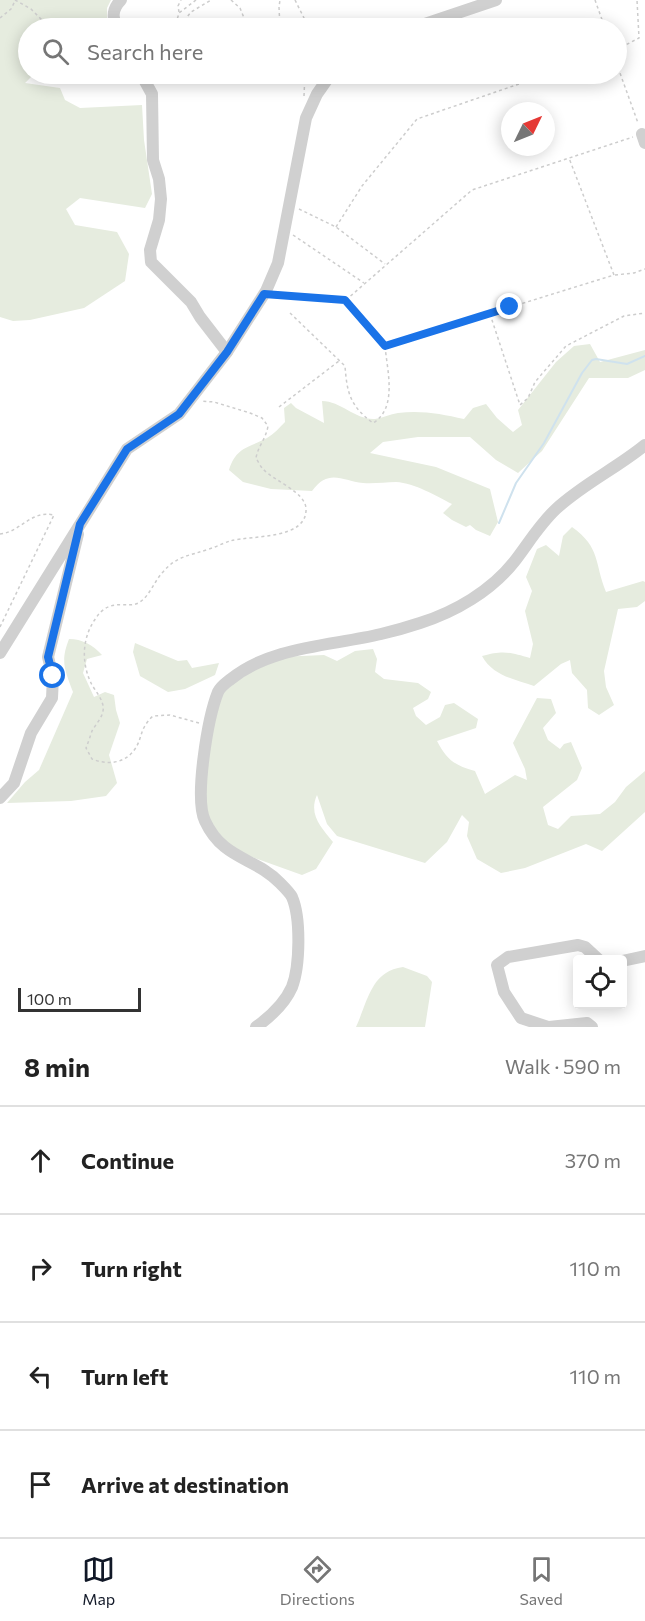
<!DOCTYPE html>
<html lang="en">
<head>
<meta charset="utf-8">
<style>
  :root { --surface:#fff; --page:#f2f2f2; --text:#222; --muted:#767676; --line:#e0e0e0; --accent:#111827 }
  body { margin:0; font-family:Commissioner,sans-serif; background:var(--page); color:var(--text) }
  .controls { position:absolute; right:18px; bottom:18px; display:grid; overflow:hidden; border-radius:6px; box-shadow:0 3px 15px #0003 }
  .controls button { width:54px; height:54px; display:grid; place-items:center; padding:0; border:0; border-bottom:2px solid var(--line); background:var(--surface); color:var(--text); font:30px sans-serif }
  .compass { position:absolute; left:501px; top:102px; width:54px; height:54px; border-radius:50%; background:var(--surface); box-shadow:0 3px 15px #0003; rotate:47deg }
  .scale { position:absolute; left:18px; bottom:15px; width:123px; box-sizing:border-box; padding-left:6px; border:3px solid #333; border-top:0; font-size:16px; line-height:21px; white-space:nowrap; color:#333; -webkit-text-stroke:4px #fff; paint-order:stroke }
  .stop { position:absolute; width:18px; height:18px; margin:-14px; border:4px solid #1a73e8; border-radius:50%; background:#fff }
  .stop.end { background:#1a73e8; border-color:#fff; box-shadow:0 2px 6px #0008 }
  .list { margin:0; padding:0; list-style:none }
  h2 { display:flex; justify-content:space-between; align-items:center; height:78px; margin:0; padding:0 24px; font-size:26px }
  h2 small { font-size:20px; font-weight:400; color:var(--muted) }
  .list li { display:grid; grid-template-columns:39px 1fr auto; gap:18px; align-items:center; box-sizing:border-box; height:108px; padding:0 24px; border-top:2px solid var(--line) }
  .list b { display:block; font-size:22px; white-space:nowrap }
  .list em { font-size:20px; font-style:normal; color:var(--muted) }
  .icon { flex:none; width:33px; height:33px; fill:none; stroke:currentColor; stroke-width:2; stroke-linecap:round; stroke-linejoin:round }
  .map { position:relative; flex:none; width:645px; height:1027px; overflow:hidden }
  .search { position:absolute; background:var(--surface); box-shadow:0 3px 15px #0003; left:18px; right:18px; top:18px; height:66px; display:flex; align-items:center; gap:15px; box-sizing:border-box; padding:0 21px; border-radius:33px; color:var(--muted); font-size:22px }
  .sheet { height:510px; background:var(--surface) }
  nav { display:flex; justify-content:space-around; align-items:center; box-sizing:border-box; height:84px; border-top:2px solid var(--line); background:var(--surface); font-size:16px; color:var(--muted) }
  nav a { display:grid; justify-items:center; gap:3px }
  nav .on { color:var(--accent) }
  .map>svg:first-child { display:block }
  .green { fill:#e6ecdf }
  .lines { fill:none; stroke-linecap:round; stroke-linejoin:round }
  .stream { stroke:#cfe2ee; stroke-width:2 }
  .path { stroke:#cdcdcd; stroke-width:1.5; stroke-dasharray:3 3; stroke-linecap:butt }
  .minor { stroke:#d0d0d0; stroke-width:12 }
  .route { stroke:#1a73e8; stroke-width:8 }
</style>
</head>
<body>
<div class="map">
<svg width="645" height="1027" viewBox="0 0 645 1027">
  <rect width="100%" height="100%" fill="#fff"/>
  <g class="green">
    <path d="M0,0H111L107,8V28H28V74H34L25,83L60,88L65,100L80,108L142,105L144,140L152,194L145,208L80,198L66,209L75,225L117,232L129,254L125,281L84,308L30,320L13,321L0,317Z"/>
    <path d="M590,344L600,362L645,350V370L628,378H589L542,451L518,473L496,460L470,437H418L383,442L370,453L436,467L490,489L498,522L490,536L476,530L470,525L466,527L452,520L443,513L452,504C436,496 415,483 396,482C385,482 374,484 363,483C342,481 329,468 312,491L271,489L243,482L229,470C236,447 248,448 267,438C274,434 280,427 285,422L284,408L291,403L296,408L324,423L322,401C341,401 355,420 375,419C383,418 390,414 398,413C421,410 442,414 464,419L473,408L486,404L497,418L513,432L522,425L518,410L556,362L574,346Z"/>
    <path d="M572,527C601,548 594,562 606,592L643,581L645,582V601L637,607L618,609L604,671L606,687L614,705L599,715L588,708L587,690L572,673L570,660L561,664L534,686C514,679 493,676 482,656C503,650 510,652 530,658L533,644L525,611L532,591L526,577L537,549L546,545L559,556L563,536Z"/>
    <path d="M69,639C82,639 93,645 102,655L87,659L83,673L94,697L105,692L114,695L116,710L120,723L109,755L117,783L106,796L71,801L7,803L25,782L39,770L73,692C65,670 60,662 69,639Z"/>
    <path d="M135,643L178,661L187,660L192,668L219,663L215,675L185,689L168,692L140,676L133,652Z"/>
    <path d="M373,649L377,659L375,672L384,679L418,683L431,692L428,699L413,708L416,716L426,725L440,717L445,705L454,703L478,719L476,728L437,741C447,760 454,765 475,771L485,794L515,775L527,780L525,769L513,743L537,698L551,699L556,713L543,728L548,740L560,749L564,744L571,742L582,768L577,780L543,807L548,825L558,829L571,816L600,814L615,802L626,787L645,771V812L602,851L586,844L525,868L501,873L477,859L467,836L469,822L462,815L447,842L425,863L337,836L327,824L317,795C308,815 322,828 333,842L316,869L302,875L235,851L207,820L204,802L212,728L221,695L247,671L279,657L324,655L337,661L355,651Z"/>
    <path d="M403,967L427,976L432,982L425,1027H356C368,1001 371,971 403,967Z"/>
  </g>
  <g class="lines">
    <path class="stream" d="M499,523L516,483L544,443L582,373L592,360L596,359L627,364L645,356"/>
    <g class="path">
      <path d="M15,0L31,9L47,25L69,28"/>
      <path d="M196,0L179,13L177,20L180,26L191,12L211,0"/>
      <path d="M231,0L240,8L248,28"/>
      <path d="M295,0L304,18L305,28"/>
      <path d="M595,0L605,28"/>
      <path d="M179,12L178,6L181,0"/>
      <path d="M0,18L11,9L15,1"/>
      <path d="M280,28L279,7L280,0"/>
      <path d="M28,46V49"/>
      <path d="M616,50L639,38L637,0"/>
      <path d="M616,62L638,123"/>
      <path d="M34,74L36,76L41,74"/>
      <path d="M304,96L305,74"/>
      <path d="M299,209L336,227L385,264"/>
      <path d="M336,227L362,186L417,119L548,74"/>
      <path d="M293,235L364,283"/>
      <path d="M615,275L634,273L645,269"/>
      <path d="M274,295L345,300L385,346L614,275L569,158"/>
      <path d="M346,300L472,190L633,137"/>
      <path d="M290,313L345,366C347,393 350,406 373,423C398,408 387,370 385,346"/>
      <path d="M490,314L520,405L528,398L535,382L566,346L624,316L645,313"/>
      <path d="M279,407L339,361"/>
      <path d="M0,534C21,532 30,510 54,515L0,627"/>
      <path d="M199,723L170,715L153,716C139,729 143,737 135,749C125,764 107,765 92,759L86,748C88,743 90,737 92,731C95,725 102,718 103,711C105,701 95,691 91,683C81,662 82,637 96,618C110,596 129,610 140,602C150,595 154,582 162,573C177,555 190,556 209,549C216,547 223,543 230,541C252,535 308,540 306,508C304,491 274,481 263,469C260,466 258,461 256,458C258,446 266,439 268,426L262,418L250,413L214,402L201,401"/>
    </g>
    <g class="minor">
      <path d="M117,28C112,18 112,9 121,0"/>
      <path d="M413,28L496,0"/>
      <path d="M141,74L152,94L153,160L159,179L161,199L159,220L150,250L151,262L191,302L200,317L227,352"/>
      <path d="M642,134L645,143"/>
      <path d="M0,653L127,449L179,414L227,352L266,291L278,263L306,118L317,94L331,74"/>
      <path d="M0,798L14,783L31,733L52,698L53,677L48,657L78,534"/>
      <path d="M622,961L645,956"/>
      <path d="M256,1027C270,1017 285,1003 292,987C300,966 301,918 292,897C290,893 284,887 280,883C255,857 223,860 205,821C194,798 208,717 218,692C221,686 226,683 231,679C272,646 331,646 381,634C394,631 408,627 420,623C455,612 491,591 514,562C528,544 539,525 556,509C583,484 617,468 645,445"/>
      <path d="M548,1027L521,1018L504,992L497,965L508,957L578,945L585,947L599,960"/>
      <path d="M549,1027L587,1023L592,1027"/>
    </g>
  </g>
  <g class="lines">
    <path class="route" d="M53,676L48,657L80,524L127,449L179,414L227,352L264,294L345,300L385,346L510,307"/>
  </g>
</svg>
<div class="controls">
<button><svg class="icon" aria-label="locate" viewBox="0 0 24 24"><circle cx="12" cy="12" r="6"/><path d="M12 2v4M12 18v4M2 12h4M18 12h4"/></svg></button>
</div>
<svg class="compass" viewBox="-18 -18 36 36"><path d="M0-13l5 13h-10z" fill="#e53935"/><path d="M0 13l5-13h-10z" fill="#767676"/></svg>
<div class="scale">100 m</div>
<div class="stop" style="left:53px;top:676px"></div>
<div class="stop end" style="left:510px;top:307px"></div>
<div class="search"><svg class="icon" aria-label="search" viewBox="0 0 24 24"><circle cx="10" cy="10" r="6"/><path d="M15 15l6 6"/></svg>Search here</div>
</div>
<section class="sheet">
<h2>8 min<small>Walk · 590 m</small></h2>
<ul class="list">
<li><svg class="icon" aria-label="ahead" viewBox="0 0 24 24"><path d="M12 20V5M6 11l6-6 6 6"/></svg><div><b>Continue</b></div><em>370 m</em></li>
<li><svg class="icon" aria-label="right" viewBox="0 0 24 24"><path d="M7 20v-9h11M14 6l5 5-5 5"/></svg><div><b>Turn right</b></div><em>110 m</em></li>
<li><svg class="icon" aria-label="left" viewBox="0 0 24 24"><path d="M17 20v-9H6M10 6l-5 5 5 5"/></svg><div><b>Turn left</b></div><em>110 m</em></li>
<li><svg class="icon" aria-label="arrive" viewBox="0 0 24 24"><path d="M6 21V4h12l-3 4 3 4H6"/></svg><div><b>Arrive at destination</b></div></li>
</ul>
</section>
<nav>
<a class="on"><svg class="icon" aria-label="map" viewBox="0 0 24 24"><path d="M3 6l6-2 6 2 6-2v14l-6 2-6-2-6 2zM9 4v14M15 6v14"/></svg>Map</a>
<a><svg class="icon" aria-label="directions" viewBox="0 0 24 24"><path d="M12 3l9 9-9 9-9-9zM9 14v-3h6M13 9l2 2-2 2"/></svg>Directions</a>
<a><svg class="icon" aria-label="saved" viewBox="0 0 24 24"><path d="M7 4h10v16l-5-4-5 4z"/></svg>Saved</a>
</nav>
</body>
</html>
